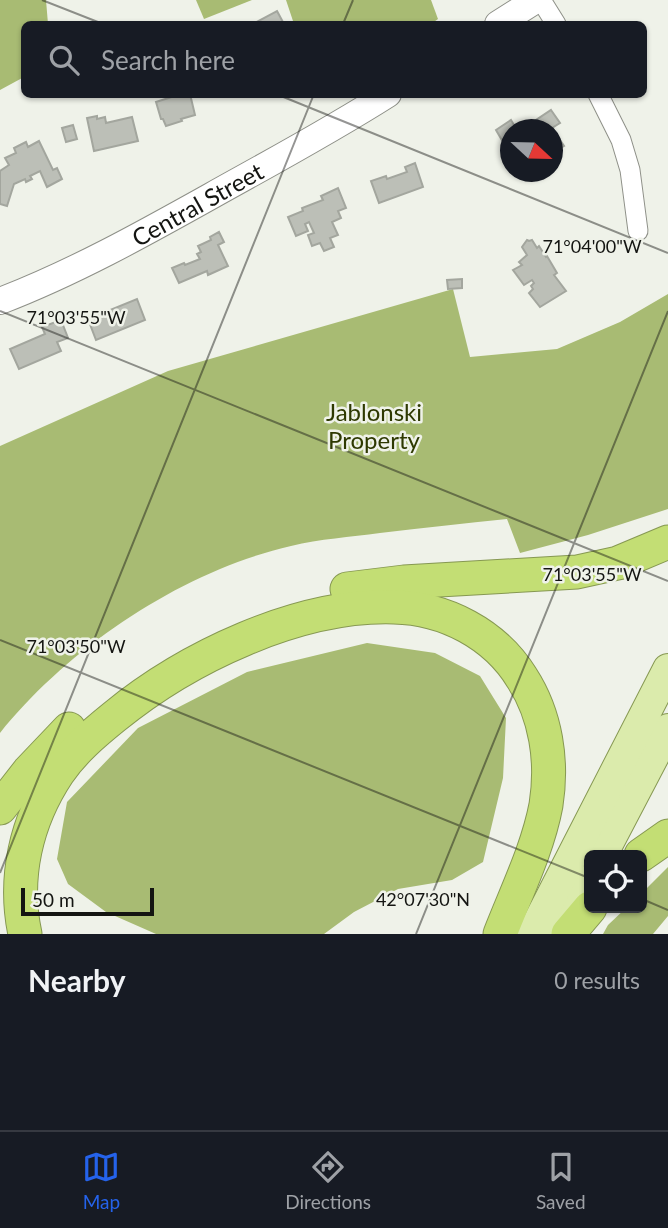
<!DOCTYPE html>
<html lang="en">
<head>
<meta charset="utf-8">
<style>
  :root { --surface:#171b24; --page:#242831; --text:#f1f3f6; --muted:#9ea1a6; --line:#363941; --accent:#2563eb }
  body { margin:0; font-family:Lato,sans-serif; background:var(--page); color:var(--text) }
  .controls { position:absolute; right:21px; bottom:21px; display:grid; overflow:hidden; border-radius:10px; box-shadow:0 2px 5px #0004 }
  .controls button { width:63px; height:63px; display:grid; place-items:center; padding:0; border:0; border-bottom:2px solid var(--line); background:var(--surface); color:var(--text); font:35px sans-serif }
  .compass { position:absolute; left:500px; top:119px; width:63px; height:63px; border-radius:50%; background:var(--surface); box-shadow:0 2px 5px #0004; rotate:112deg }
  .scale { position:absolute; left:21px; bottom:18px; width:133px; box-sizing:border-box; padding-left:7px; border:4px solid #141512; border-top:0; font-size:19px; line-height:24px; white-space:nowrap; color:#141512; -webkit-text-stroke:5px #eff2e9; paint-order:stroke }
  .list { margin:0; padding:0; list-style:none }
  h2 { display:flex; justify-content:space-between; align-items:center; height:91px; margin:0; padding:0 28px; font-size:30px }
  h2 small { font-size:23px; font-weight:400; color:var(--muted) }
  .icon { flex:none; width:38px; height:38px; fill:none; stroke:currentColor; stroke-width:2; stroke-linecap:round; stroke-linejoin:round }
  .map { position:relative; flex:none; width:668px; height:934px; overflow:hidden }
  .search { position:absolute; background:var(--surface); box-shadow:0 2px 5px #0004; left:21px; right:21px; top:21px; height:77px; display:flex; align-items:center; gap:18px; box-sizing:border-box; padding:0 24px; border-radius:10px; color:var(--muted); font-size:26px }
  .sheet { height:196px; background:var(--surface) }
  nav { display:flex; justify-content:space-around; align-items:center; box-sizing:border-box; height:98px; border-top:2px solid var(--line); background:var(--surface); font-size:19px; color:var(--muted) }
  nav a { display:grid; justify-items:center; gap:4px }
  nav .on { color:var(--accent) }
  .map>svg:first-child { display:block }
  .forest { fill:#a8bb73 }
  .building { fill:#bcbfb7; stroke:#a3a69e; stroke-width:2 }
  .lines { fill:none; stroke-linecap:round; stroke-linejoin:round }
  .street-casing { stroke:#8e9088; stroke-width:21 }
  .secondary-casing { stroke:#8e9088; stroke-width:28 }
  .primary-casing { stroke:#869852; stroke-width:32 }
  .highway-casing { stroke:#869852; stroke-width:35 }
  .street { stroke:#fff; stroke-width:19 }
  .secondary { stroke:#fff; stroke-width:26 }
  .primary { stroke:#dbebac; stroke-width:30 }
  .highway { stroke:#c3de74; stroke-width:33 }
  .ticks { fill:none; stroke:#141512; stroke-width:2; stroke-opacity:0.45 }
  .labels { text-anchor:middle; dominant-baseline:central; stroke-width:5; stroke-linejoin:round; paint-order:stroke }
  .street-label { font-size:24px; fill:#141512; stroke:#eff2e9 }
  .park-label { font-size:24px; fill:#2e3901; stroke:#eff2e9 }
  .ticks-label { font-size:18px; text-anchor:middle; fill:#141512; stroke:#eff2e9; stroke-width:5; stroke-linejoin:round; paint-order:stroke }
</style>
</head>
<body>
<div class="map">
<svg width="668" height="934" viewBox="0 0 668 934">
  <rect width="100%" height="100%" fill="#eff2e9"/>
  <g class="forest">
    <path d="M0,0H46L48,24H24V77L0,90Z"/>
    <path d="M196,0H252L204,19Z"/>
    <path d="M286,0H431L438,19L431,24H294Z"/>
    <path d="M453,289L470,357L557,349L620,322L668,294V509L588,535L520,553L507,519C465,523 423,528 380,533C350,537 320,539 291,546C182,571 69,647 0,733V446L168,371Z"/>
    <path d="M367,643L435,653L480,676L506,718L503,778L483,862L452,880L398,889L354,912L324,934H156L106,912L68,884L57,859L67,802L138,728L247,672Z"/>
    <path d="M668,867V916L653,934H603L608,925L626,908H642V893Z"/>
  </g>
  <g class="building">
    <path d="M277,11L284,24H253Z"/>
    <path d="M181,94H190L195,115L181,119L182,121L166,126L163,119H161L156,102Z"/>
    <path d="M551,110L560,123L552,128L564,146L552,153V130H521Z"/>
    <path d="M97,116V119L105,117L106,123L132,117L138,141L94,151L87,118Z"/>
    <path d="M511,120L517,130H510V154L496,130Z"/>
    <path d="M73,125L77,139L66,142L62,128Z"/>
    <path d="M39,141L53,170L57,168L62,179L47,187L40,171L30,176L32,179L26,182L25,179L14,184L7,206L0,204V171L9,165L5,158L16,153L14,148L26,142L28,147Z"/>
    <path d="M415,163L423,187L379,203L371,181L386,176L387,179L407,172L405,167Z"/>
    <path d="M338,188L346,208L338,211L341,218L332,222L338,235L330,238L334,247L324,251L320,243L312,246L308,235L314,233L309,222L305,224L308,231L296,236L288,217L303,211L302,208L323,200L321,196Z"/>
    <path d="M219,232L224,242L218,245L228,266L208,275L207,271L179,283L172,268L184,263L185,265L200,259L197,254L201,252L198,246L211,240L210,237Z"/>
    <path d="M527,240L529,241L532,240L537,248L539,246L546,257L547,256L557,273L554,275L566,291L540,307L529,293L533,289L531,286L534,283L532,280L524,285L513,270L522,265L519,262L527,255L522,247Z"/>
    <path d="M462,279V288L448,289L447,280Z"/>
    <path d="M137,299L145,320L96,340L88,319Z"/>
    <path d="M61,320L68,338L57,342L61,351L19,369L10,349L45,334L42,327Z"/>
  </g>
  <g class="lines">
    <g class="street-casing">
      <g id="street">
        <path d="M541,0L556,24"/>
        <path d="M598,94L621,140L630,170L638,231"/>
      </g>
    </g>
    <g class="secondary-casing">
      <g id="secondary">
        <path d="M498,24L536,0"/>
        <path id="s1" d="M0,301C73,273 143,234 211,196C270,163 330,131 388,94"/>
      </g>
    </g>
    <g class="primary-casing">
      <g id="primary">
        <path d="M602,855L668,729"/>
        <path d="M563,931L589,880"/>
        <path d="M532,934L668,669"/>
      </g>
    </g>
    <g class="highway-casing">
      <g id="highway">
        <path d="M347,589L404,582L577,572L618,563L668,542"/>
        <path d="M0,808L29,771L69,729"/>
        <path d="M641,855L668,836"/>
        <path d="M25,934C13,878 26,821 58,773C73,751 93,734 114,717C186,658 298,604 394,607C445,608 495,634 522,678C546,715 553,761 546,805C538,848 516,893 500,934"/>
        <path d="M568,934L590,908"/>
      </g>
    </g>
    <use href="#street" class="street"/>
    <use href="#secondary" class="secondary"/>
    <use href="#primary" class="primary"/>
    <use href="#highway" class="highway"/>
  </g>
  <path class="ticks" d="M42,0L103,24M343,24L353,0M276,94L668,253M0,311L668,581M0,640L589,878M0,873L314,94M642,899L668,910M416,934L668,311"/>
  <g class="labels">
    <g class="street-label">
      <text stroke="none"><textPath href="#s1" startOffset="220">Central Street</textPath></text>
    </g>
    <g class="park-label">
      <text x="374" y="411">Jablonski<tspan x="374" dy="28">Property</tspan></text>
    </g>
  </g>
  <g class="ticks-label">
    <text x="592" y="253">71°04'00"W</text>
    <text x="76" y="324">71°03'55"W</text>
    <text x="592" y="581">71°03'55"W</text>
    <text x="76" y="653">71°03'50"W</text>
    <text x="423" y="906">42°07'30"N</text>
  </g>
</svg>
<div class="controls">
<button><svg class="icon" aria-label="locate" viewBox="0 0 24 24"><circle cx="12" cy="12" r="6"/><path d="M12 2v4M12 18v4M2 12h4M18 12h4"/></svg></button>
</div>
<svg class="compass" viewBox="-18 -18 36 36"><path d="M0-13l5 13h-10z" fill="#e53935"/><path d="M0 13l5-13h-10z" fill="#9ea1a6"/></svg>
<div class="scale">50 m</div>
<div class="search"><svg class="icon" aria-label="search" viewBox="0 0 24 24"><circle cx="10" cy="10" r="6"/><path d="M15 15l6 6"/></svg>Search here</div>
</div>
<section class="sheet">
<h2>Nearby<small>0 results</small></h2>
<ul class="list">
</ul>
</section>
<nav>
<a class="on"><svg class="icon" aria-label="map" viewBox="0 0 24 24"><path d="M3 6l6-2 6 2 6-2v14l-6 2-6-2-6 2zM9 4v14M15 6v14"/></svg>Map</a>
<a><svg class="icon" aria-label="directions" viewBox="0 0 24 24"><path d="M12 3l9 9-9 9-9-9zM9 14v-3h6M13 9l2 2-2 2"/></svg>Directions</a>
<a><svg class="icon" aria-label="saved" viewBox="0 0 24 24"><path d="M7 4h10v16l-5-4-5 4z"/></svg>Saved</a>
</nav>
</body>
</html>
